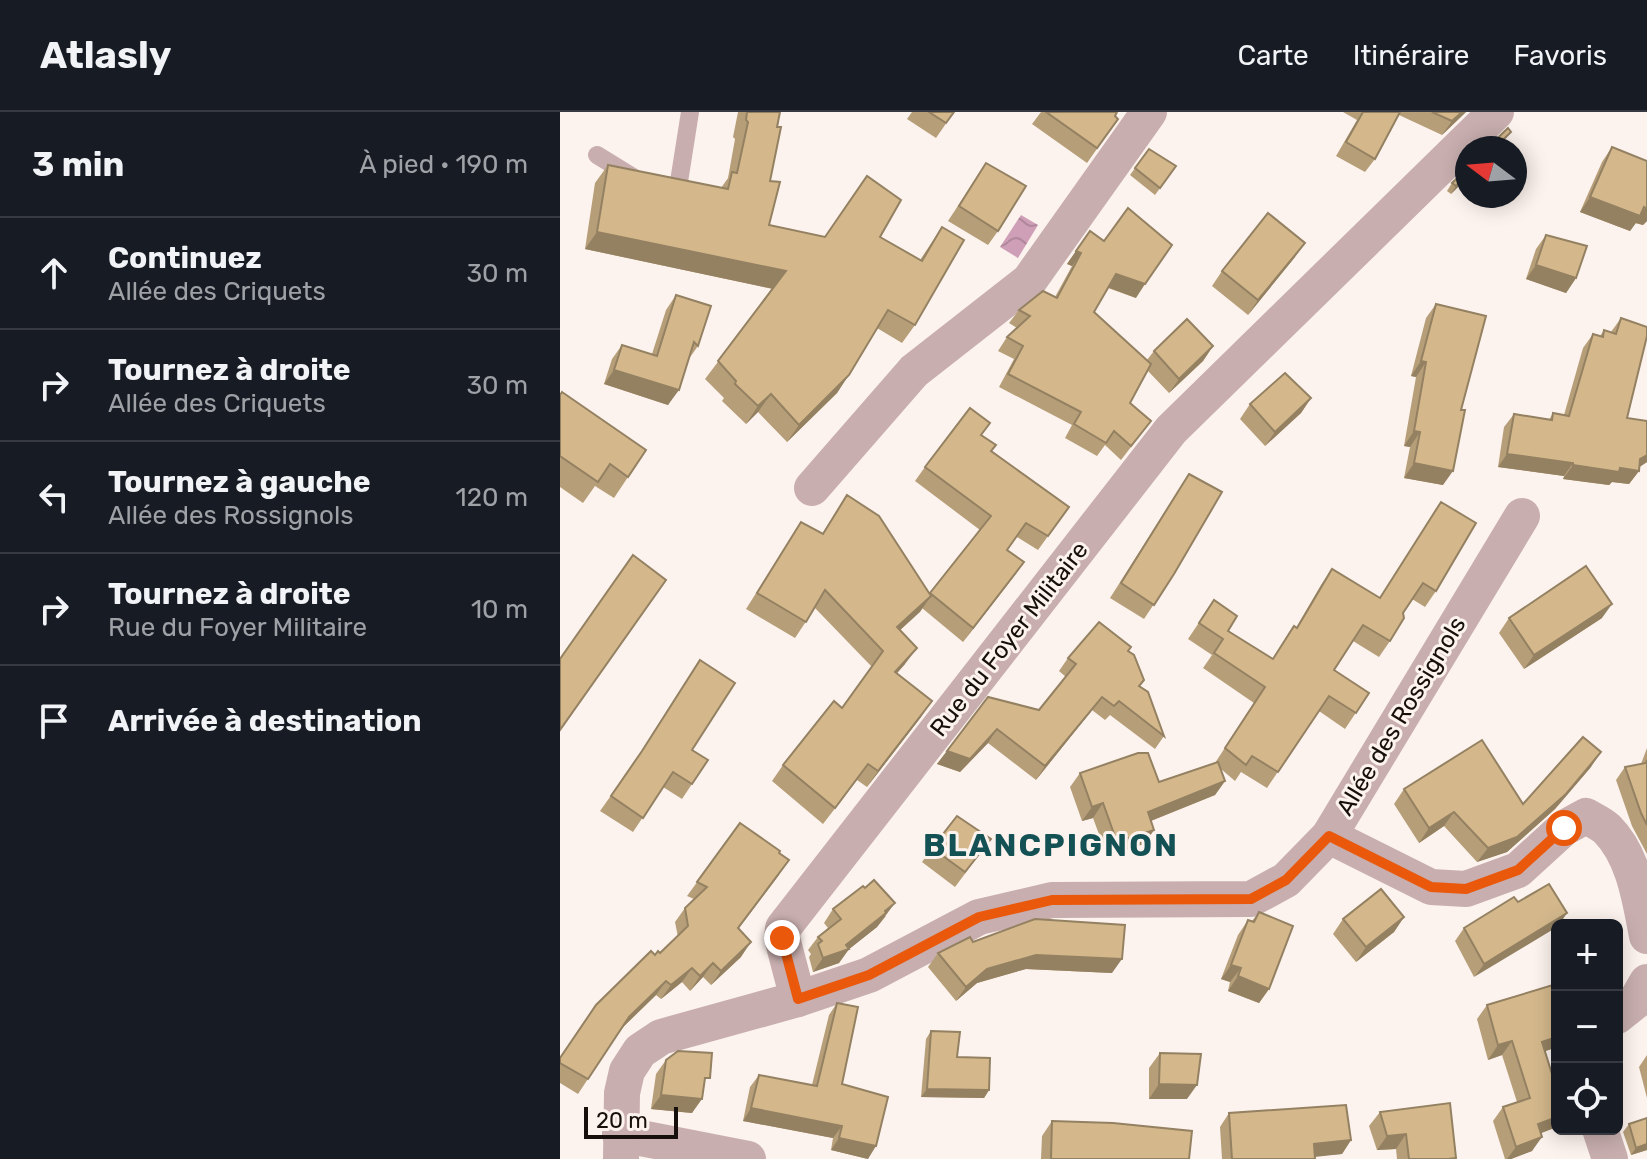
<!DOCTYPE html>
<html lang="fr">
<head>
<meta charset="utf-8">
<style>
  :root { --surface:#171b24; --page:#242831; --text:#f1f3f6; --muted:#9ea1a6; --line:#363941 }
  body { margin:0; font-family:Rubik,sans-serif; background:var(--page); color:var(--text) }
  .controls { position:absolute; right:24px; bottom:24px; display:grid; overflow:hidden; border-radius:12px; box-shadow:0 4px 20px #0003 }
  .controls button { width:72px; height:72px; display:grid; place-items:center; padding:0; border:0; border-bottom:2px solid var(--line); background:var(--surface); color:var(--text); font:40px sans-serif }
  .compass { position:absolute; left:895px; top:24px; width:72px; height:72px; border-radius:50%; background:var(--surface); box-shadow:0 4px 20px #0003; rotate:286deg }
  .scale { position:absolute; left:24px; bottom:20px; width:94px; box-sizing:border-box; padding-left:8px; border:4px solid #170f0b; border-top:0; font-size:22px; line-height:28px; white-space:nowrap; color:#170f0b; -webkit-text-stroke:6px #fdf3ee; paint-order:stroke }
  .stop { position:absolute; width:24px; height:24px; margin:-18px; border:6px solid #ea580c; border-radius:50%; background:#fff }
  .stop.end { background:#ea580c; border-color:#fff; box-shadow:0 2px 8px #0008 }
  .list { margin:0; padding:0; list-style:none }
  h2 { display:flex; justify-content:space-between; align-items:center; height:104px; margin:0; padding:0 32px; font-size:34px }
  h2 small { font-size:26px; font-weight:400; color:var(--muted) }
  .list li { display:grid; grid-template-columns:52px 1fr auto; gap:24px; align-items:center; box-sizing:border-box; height:112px; padding:0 32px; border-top:2px solid var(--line) }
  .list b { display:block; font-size:30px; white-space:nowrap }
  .list p { margin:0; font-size:26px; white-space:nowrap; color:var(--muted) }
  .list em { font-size:26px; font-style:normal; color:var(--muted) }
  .icon { flex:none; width:44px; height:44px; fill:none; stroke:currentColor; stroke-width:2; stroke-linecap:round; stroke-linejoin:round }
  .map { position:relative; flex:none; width:1087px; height:1047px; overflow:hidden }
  header { display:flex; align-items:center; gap:48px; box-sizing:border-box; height:112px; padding:0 40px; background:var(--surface); border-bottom:2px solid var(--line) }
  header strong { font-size:38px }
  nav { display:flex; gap:44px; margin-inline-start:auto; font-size:28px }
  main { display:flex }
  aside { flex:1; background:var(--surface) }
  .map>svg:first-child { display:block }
  .water { fill:url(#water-waves) }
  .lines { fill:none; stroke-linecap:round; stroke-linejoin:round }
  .service { stroke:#c8aeae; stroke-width:18 }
  .minor { stroke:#c8aeae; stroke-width:36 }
  .wall { fill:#b69e78 }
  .shaded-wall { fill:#948162 }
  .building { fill:#d4b88c; stroke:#948162; stroke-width:2 }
  .route { stroke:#ea580c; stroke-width:10 }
  .labels { text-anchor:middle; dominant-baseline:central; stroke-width:6; stroke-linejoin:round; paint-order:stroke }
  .street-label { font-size:24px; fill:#170f0b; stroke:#fdf3ee }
  .district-label { font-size:32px; font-weight:bold; letter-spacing:2px; fill:#135155; stroke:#fdf3ee }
</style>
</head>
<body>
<header>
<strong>Atlasly</strong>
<nav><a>Carte</a><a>Itinéraire</a><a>Favoris</a></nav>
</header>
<main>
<aside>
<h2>3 min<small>À pied · 190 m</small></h2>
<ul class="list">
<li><svg class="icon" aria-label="ahead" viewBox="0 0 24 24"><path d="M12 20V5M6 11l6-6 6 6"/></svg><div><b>Continuez</b><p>Allée des Criquets</p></div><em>30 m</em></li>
<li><svg class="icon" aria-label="right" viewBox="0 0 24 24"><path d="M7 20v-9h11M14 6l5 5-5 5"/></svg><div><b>Tournez à droite</b><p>Allée des Criquets</p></div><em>30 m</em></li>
<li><svg class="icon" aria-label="left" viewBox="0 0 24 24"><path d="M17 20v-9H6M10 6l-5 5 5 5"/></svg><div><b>Tournez à gauche</b><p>Allée des Rossignols</p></div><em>120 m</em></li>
<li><svg class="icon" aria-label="right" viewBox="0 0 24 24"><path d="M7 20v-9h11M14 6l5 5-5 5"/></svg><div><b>Tournez à droite</b><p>Rue du Foyer Militaire</p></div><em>10 m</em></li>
<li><svg class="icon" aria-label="arrive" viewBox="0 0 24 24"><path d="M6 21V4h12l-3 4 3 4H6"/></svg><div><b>Arrivée à destination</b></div></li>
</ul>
</aside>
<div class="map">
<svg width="1087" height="1047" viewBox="0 0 1087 1047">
  <defs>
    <pattern id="water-waves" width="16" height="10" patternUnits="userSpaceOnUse" patternTransform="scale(2)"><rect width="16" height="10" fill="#cf9eb7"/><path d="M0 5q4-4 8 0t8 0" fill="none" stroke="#b1879c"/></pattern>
  </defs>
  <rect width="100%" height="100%" fill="#fdf3ee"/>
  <path class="water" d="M461,103L478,113L458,146L440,135Z"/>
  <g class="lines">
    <g class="service">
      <path d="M37,43L76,67"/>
      <path d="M105,73L118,76L130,0"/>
    </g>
    <g class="minor">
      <path d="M252,376L354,259L469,169L589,0"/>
      <path d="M769,724L871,775L906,777L958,758L1004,716L1026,704C1033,708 1042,712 1047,717C1074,744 1080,788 1087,824"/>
      <path d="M238,887L222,826L223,816L611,318L936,0"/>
      <path d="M1057,904L1076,889L1087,870"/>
      <path d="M1040,1017L1050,1047"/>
      <path d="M60,1022L188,1047"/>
      <path d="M61,1047L62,981L67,959L80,939L101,925L238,887L309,863L419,805L492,788L691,787L726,768L769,724L962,404"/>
    </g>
  </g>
  <g class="wall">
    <path d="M178,0H220L210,69L209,113L265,125H320L360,148L382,115L355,213L342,231L317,216L277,281L227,330L198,300L186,312L162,289L164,286L145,267L213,177L25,137L35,71L48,53L161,76L168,66L175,27L173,25Z"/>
    <path d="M352,0H394L376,26L347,7Z"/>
    <path d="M481,0H557L555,4L558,7L527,51L472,12Z"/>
    <path d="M783,0H906L882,23L839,3L815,47L805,60L776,44L797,8Z"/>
    <path d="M1052,35L1087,109L1083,113L1075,111L1070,119L1020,100L1042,50Z"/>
    <path d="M589,37L616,54L595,83L570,63Z"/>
    <path d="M426,51L438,119L428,133L388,109Z"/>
    <path d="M907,66L891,82L887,79L892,71Z"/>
    <path d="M530,119L576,186L548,176L534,200L587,248L594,239L653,234L643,249L609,281L588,259L570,291L581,322L561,348L545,333L537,344L505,326L512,313L439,275L454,247L438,239L447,225L457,216L449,211L459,198L495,185L512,154L507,152Z"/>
    <path d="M986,123L1016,166L1006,181L966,167L976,137Z"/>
    <path d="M735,145L688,203L652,174L662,159Z"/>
    <path d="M116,183L138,234L128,248L108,293L44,272L52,247L62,233L92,242L106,198Z"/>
    <path d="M876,192L901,298L883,373L844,366L850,335L844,334L856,265L851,264L866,206Z"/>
    <path d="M1061,206L1067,306L1087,309V350L1079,355V359L1069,372L1052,370L1049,373L1003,367L1004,364L938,355L944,315L954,302L989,308L993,301L1004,303L1023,236L1033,222L1040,224L1044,218L1051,220Z"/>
    <path d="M0,283L86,338L54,386L35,374L23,391L0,375Z"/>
    <path d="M751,286L741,301L705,334L680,307L690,292Z"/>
    <path d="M422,323L432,339L509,395L478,438L457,425L447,438L454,464L403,530L362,496L340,518L345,552L337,561L361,605L307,675L297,668L263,712L212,669L223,653L282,596L312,555L255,496L235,526L186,497L241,410L262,422L287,383L370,482L420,418L355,369L365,355Z"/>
    <path d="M629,362L614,462L584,507L550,486Z"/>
    <path d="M881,390L876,479L865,495L852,487L843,501L830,529L819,545L793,529L774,558L809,581L785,617L759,599L707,676L681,660L675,669L661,657L665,669L655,683L591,709L594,718L584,732L547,744L533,706L522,709L510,675L520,661L599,670L655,651L694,591L643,556L652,543L628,527L654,488L668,519L713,547L734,514L736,516L761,473L772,457L820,486Z"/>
    <path d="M949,506H1042L964,557L939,521Z"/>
    <path d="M569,539L579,574L604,624L595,637L550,603L545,608L532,598L476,668L428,631L400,660L377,652L387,639L479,598L506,565L499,559L508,546Z"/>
    <path d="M140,548L132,638L148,648L122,687L103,675L73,720L40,699L72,654Z"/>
    <path d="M1087,636V742L1072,714L1056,668L1065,655L1081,652Z"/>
    <path d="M1031,655L995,697L947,740L917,750L884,714L859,731L834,692L844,677L963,692Z"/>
    <path d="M180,711L219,741V763L179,816L181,845L151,873L143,865L130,879L122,870L101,887L96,883L61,917L18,982L0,971V946L95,843L100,841L118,825L115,810L125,796L134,787L127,784Z"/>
    <path d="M431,727L395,775L362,750L372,736Z"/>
    <path d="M989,772L914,865L895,829L904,816L958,790Z"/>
    <path d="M273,797L326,804L317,815L289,837L279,851L253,860L249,845L251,842L248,838L258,825L268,816L264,811Z"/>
    <path d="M699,800L709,877L699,891L668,879L670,870L661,867L678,823L688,808L692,809Z"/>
    <path d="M844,805L834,820L796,850L773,822L783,807Z"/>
    <path d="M413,830L552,861L466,857L417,871L396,889L368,855L378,841Z"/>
    <path d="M997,885V935L985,939L994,1016L981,1021L972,1039L951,1047H945L933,1009L943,995L957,990L942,943L928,948L917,907L927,893Z"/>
    <path d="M277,891L282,972L308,1047L271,1038L273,1026L183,1009L190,975L199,963L252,973L269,903Z"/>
    <path d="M371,919L429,978L424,986L361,985L366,927Z"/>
    <path d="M600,941L627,987H589V956Z"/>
    <path d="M1087,943V986L1079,955Z"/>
    <path d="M106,948L144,976L132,1001L91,997L96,962Z"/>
    <path d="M820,1000L895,1047H837L836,1037L817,1038L809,1014Z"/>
    <path d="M669,1001L791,1028L782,1042L755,1044V1047H662L660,1015Z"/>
    <path d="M1087,1006V1038L1071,1043L1063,1020L1069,1012Z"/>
    <path d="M492,1009L629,1047H481L482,1024Z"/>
  </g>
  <g class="shaded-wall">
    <path d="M902,0H906L882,23L892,9Z"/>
    <path d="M907,64V66L891,82L896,74Z"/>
    <path d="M1030,85L1087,97V109L1083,113L1076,111L1070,119L1020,100Z"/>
    <path d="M37,120L226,159L214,177L25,137Z"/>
    <path d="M745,131L735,145L688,203L698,188Z"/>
    <path d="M516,139L521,141L512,154L507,152Z"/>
    <path d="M976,153L1016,166L1006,181L966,167Z"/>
    <path d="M556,162L585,172L576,186L547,175Z"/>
    <path d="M653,234L643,249L609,281L619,267Z"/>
    <path d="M861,249L866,250L856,265L851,264Z"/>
    <path d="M54,258L119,278L108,293L44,272Z"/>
    <path d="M289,263L277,281L227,330L239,313Z"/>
    <path d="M211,282L198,300L186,312L198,294Z"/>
    <path d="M751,286L741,301L705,334L715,320Z"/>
    <path d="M854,319L860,320L850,335L844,334Z"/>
    <path d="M947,342L1013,351L1004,364L938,355Z"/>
    <path d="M1087,343V350L1075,358L1079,359L1069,372L1052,370L1049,373L1003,367L1013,353L1080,347Z"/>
    <path d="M854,351L893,359L883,373L844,366Z"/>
    <path d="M464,450L454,464L403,530L413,516Z"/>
    <path d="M371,484L360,500L326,531L337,515Z"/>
    <path d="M1052,492L1042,506L964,557L974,543Z"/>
    <path d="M357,536L345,552L324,576L335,560Z"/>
    <path d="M542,585L532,598L476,668L485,654Z"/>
    <path d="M372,589L361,605L307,675L318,659Z"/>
    <path d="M437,617L428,631L400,660L377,652L387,639Z"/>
    <path d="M1041,640L1031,655L995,697L947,740L917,750L928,736Z"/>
    <path d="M665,669L655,683L578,714L588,700Z"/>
    <path d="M543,691L533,706L522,709L532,695Z"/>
    <path d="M894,700L884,714L859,731L869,716Z"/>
    <path d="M594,718L584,732L547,744L557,730Z"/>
    <path d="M335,791L317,815L288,838L289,837L279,851L253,860L263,846L286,833Z"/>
    <path d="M1007,801L999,813H997V815L914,865L924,852Z"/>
    <path d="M844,805L834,820L796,850L806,835Z"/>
    <path d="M191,830L181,845L151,873L161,859Z"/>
    <path d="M476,843L562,847L552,861L466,857L417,871L396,889L406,875L427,857Z"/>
    <path d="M153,851L143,865L130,879L140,864Z"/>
    <path d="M671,853L681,856L670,870L661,867Z"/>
    <path d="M132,856L122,870L101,887L111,873Z"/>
    <path d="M678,864L709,877L699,891L668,879Z"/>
    <path d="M106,869L96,883L59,919L69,905Z"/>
    <path d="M997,925V935L972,944L982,930Z"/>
    <path d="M952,929L942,943L928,948L938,933Z"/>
    <path d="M599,972L637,973L627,987H589Z"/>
    <path d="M367,977L429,978L424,986L361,985Z"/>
    <path d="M101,983L142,987L132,1001L91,997Z"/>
    <path d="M191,996L282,1014L273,1026L183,1009Z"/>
    <path d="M997,1005V1012L994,1016L969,1026L978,1012Z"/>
    <path d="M846,1022L836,1037L817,1038L827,1024Z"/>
    <path d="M982,1025L972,1039L951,1047H947L956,1035Z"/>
    <path d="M279,1026L316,1034L308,1047L271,1038Z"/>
    <path d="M791,1028L782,1042L745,1046L754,1032Z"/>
    <path d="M1087,1032V1038L1071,1043L1076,1036Z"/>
  </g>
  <g class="building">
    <path d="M187,0H220L217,15H221L210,69L220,70L209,113L265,125L307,64L341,88L320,125L362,149L382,115L404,128L355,213L328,198L289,263L239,313L211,282L198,294L175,272L176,269L158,249L226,159L37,120L48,53L168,77L172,60L177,61L188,10L186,8Z"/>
    <path d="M369,0H394L386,11Z"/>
    <path d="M486,0H557L555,4L558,7L537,36Z"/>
    <path d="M803,0H840L815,47L786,30Z"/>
    <path d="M872,0H902L892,9Z"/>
    <path d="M948,16L951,20L935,36H927Z"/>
    <path d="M1052,35L1087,49V97L1084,95L1080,104L1030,85Z"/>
    <path d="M589,37L616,54L600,76L575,56Z"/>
    <path d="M426,51L466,74L438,119L399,94Z"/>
    <path d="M907,57V64L896,74L892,71Z"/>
    <path d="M568,96L612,133L585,172L556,162L534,200L591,252L570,291L591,309L571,334L554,319L546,331L514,312L521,300L448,262L463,234L447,225L470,204L459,198L483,179L497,186L521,141L516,139L530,119L544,129Z"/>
    <path d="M708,101L745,131L698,188L662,159Z"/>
    <path d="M986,123L1027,134L1016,166L976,153Z"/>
    <path d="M116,183L151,194L138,234L134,230L119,278L54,258L62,233L97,244Z"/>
    <path d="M876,192L926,204L901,298H905L893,359L854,351L860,320L854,319L866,250L861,249Z"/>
    <path d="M1061,206L1087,215V224L1067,306L1087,309V343L1080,347L1079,359L1060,356L1059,360L1013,353V351L947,342L954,302L992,308L993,301L1009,304L1033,222L1043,225L1044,218L1056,222Z"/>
    <path d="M627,207L653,234L619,267L594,239Z"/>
    <path d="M725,261L751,286L715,320L690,292Z"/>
    <path d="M2,280L86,338L68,365L50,352L38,370L0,344V283Z"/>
    <path d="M410,296L430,311L421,323L436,333L431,339L509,395L488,424L466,411L447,438L464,450L413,516L370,481L431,404L365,355Z"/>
    <path d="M629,362L662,380L614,462L594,493L561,471Z"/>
    <path d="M287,383L319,404L371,484L337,515L357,536L335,560L372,589L318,659L308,652L275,696L223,653L274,589L282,596L323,539L265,478L246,510L197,481L241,410L263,422Z"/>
    <path d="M881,390L916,411L876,479L863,471L843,501L844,506L830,529L803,513L774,558L809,581L796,601L769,584L718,660L692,644L686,653L665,636L705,575L654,541L663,527L639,511L654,488L677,504L668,519L713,547L734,514L737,516L772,457L820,486Z"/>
    <path d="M73,443L106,468L0,618V547Z"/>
    <path d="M1026,454L1052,492L974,543L949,506Z"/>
    <path d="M539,510L571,535L568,539L574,543L584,568L579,574L588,580L604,624L559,589L554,594L542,585L485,654L437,617L410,647L387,639L428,585L479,598L516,552L508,546Z"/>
    <path d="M140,548L175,571L132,638L148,648L132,672L113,660L83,706L51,684L82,639Z"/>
    <path d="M1023,625L1041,640L1006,682L957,725L928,736L894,700L869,716L844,677L922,628L963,692Z"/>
    <path d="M578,641H588L599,670L658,650L665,669L588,700L594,718L557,730L543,691L532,695L520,661Z"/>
    <path d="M1087,648V713L1081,701L1065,655L1086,651Z"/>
    <path d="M397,704L431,727L405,760L372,736Z"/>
    <path d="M180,711L220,739L219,741L229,748L178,816L191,830L161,859L153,851L140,864L132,856L111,873L106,869L69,905L28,967L0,951V946L36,893L91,839L95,843L98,839L100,841L128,814L125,796L147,775L137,770Z"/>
    <path d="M314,768L335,791L325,799L326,801L286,833L289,837L263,846L258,832L262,829L258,825L281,807L273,797L303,774L305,776Z"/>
    <path d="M989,772L1007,801L924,852L904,816L954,785L958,790Z"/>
    <path d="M821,777L844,805L806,835L783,807Z"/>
    <path d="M699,800L733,814L709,877L678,864L681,856L671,853L688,808L694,810Z"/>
    <path d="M475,807L565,813L562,847L476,843L427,857L406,875L378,841L410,825L413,830Z"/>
    <path d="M993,873L997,885V925L982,930L997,978V1005L978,1012L982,1025L956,1035L943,995L970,986L952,929L938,933L927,893Z"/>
    <path d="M277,891L298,895L282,972L328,985L316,1034L279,1026L282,1014L191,996L199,963L257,974Z"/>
    <path d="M371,919L400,920L397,945L430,946L429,978L367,977Z"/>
    <path d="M118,939L152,941L150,966H145L142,987L101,983L106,948Z"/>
    <path d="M600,941L641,942L637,973L599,972Z"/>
    <path d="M890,991L896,1046L888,1047H849L846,1022L827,1024L820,1000Z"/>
    <path d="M786,993L791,1028L754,1032L755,1047H672L669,1001Z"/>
    <path d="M1087,1006V1032L1076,1036L1069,1012Z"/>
    <path d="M492,1009L553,1011L632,1019L629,1047H491Z"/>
  </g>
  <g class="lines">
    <path class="route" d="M222,826L238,887L309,863L419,805L492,788L691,787L726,768L769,724L871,775L906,777L958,758L1004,716"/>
  </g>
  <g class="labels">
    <g class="street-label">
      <text transform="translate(449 527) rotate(-52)">Rue du Foyer Militaire</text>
      <text transform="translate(841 604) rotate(-59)">Allée des Rossignols</text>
    </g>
    <g class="district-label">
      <text x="491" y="733">BLANCPIGNON</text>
    </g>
  </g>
</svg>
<div class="controls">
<button>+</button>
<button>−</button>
<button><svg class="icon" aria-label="locate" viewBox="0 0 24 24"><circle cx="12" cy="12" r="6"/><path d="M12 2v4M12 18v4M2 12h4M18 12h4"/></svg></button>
</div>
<svg class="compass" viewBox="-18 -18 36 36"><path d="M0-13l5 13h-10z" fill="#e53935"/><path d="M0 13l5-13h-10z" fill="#9ea1a6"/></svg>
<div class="scale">20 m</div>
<div class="stop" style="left:1004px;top:716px"></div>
<div class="stop end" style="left:222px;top:826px"></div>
</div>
</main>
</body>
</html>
